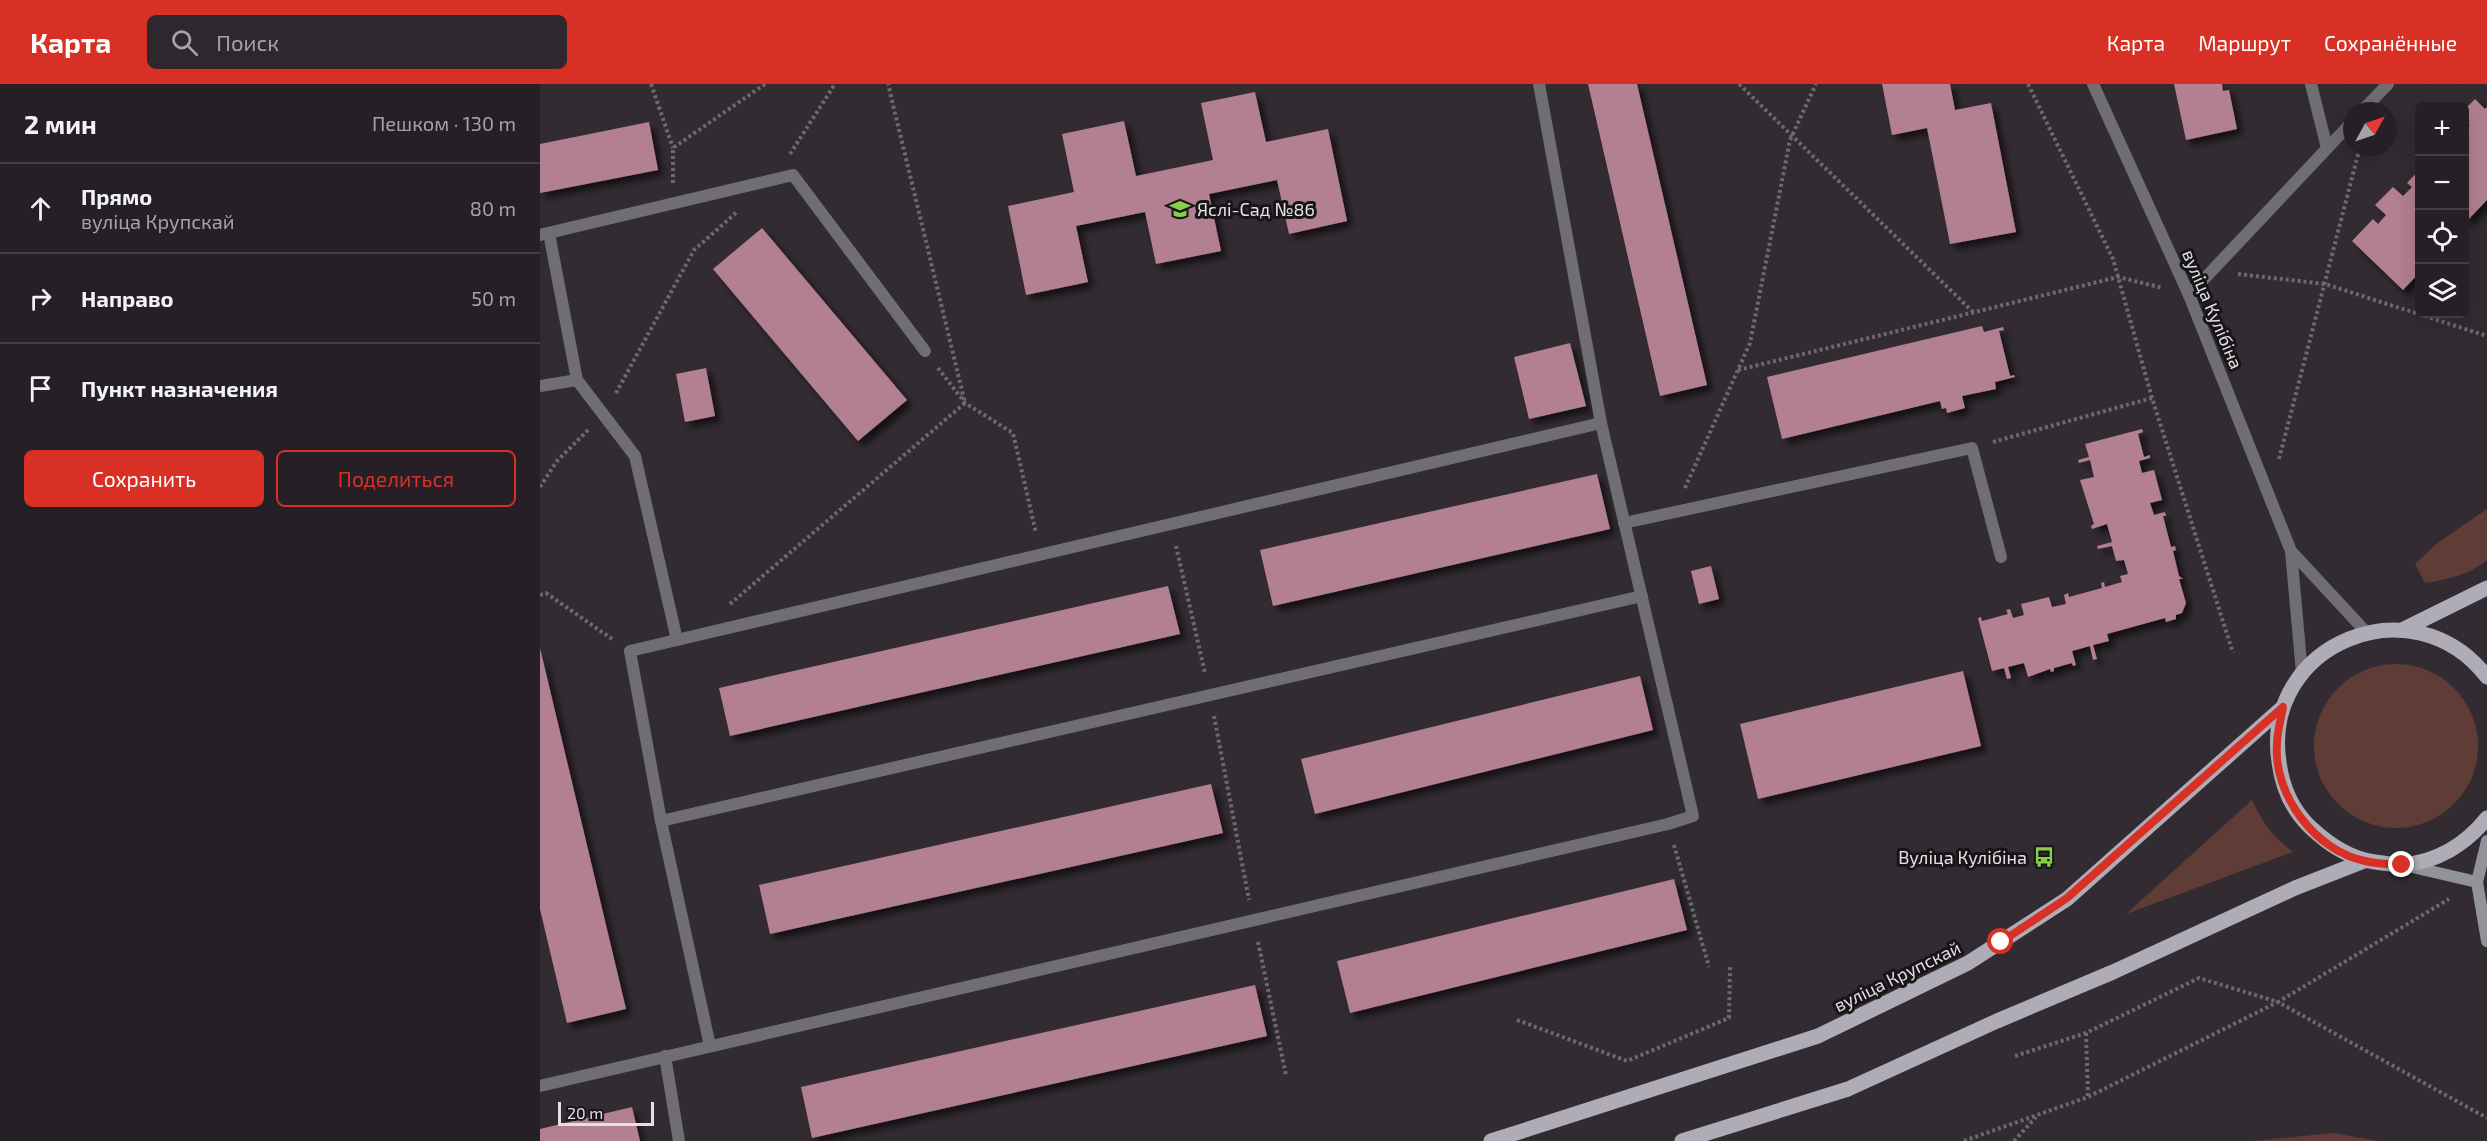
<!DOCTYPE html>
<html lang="ru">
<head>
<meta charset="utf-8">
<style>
  :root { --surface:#262026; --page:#2e282e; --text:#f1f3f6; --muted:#a4a3a7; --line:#423e43; --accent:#d93025 }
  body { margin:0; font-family:"Exo 2",sans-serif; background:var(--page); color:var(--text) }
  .controls { position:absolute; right:18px; top:18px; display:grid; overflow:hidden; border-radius:9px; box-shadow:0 6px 24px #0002 }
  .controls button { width:54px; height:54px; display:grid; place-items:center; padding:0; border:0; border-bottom:2px solid var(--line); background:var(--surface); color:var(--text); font:30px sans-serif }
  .compass { position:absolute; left:1803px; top:18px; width:54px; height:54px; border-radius:50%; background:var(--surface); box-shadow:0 6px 24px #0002; rotate:50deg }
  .scale { position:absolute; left:18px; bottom:15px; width:96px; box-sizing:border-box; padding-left:6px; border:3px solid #e5e0e5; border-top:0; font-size:16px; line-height:21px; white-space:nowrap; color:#e5e0e5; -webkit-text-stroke:4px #181518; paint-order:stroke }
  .stop { position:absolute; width:18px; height:18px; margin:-14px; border:4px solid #d93025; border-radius:50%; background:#fff }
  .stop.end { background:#d93025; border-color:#fff; box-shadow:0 2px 6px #0008 }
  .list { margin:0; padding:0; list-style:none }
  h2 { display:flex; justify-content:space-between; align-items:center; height:78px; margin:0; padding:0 24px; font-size:26px }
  h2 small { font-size:20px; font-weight:400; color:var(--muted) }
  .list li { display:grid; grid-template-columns:39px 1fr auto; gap:18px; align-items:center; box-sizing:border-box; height:90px; padding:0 24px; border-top:2px solid var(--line) }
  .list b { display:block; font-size:22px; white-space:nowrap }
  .list p { margin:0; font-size:20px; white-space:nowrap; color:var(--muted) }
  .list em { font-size:20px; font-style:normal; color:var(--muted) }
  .actions { display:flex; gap:12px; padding:18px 24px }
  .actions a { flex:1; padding:14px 0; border:2px solid var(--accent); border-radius:9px; text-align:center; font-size:21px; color:var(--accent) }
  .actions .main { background:var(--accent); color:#fff }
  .icon { flex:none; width:33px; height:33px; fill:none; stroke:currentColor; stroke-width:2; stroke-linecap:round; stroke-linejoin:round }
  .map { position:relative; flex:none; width:1947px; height:1057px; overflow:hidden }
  header { display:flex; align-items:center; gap:36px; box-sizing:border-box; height:84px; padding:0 30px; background:var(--accent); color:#fff }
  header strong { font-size:28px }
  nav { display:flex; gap:33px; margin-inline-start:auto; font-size:21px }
  .search { width:420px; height:54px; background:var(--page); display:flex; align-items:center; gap:15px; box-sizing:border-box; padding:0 21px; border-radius:9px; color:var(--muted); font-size:22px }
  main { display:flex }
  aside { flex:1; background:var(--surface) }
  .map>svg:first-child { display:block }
  .green { fill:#5f3c35 }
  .building { fill:#b28090; filter:url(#shadow) }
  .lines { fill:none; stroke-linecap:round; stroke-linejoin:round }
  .path { stroke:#6f686f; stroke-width:4; stroke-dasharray:3 3; stroke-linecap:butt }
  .lane { stroke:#6e6e73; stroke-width:12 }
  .street { stroke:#6e6e73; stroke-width:12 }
  .secondary { stroke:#929299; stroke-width:12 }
  .primary { stroke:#aeadb7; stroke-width:15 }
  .route { stroke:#d93025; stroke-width:8 }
  .labels { text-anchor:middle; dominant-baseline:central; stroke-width:6; stroke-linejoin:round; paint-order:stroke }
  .poi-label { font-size:18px; fill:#e5e0e5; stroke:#181518; text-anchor:start }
  .street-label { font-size:18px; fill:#e5e0e5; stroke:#181518 }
</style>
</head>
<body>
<header>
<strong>Карта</strong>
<div class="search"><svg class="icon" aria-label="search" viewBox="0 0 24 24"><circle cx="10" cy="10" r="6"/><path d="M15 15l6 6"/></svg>Поиск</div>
<nav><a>Карта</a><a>Маршрут</a><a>Сохранённые</a></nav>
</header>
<main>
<aside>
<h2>2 мин<small>Пешком · 130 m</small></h2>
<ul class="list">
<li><svg class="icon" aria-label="ahead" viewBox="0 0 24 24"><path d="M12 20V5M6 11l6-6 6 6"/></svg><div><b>Прямо</b><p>вуліца Крупскай</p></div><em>80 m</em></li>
<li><svg class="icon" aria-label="right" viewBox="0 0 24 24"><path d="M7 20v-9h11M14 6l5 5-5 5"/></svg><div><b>Направо</b></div><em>50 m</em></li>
<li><svg class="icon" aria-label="arrive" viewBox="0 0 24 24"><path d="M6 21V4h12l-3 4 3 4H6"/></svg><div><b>Пункт назначения</b></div></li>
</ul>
<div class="actions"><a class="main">Сохранить</a><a>Поделиться</a></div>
</aside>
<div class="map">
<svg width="1947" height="1057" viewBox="0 0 1947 1057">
  <defs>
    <filter id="shadow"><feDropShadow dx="5.5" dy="5.5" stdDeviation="3" flood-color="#0009"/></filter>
  </defs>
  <rect width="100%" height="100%" fill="#322b32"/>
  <g class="green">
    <path d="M1947,425V476C1931,490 1906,496 1885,499L1875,480L1896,460Z"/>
    <circle cx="1856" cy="662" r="82"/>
    <path d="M1712,716C1722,738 1733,753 1753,768L1586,830Z"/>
    <path d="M1793,1049L1838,1057H1712Z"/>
  </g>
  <g class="building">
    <path d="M1048,0H1097L1167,301L1120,312Z"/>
    <path d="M1342,0H1410L1415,26L1451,19L1476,148L1410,160L1387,44L1352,51Z"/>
    <path d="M1634,0H1682L1683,7L1689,6L1697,45L1646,56Z"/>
    <path d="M715,8L726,58L788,45L807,137L749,150L737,96L669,110L681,167L616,180L605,128L536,142L548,198L486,211L468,122L534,108L522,50L584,37L596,92L673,76L661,19Z"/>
    <path d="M1935,15L1945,25L1947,23V116L1924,140V47L1930,41L1924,36V26Z"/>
    <path d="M109,38L118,86L0,109V60Z"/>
    <path d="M1880,85V188L1863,206L1812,157L1833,135L1838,140L1846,131L1835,121L1853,103L1863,112L1872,103L1867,99Z"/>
    <path d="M222,144L367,316L318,357L173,185Z"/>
    <path d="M1442,242L1444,248L1463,243L1464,246L1459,247L1470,292L1474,291L1475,293L1455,298L1456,305L1422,312L1425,324L1407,329L1406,324L1402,325L1400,317L1242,355L1227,293Z"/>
    <path d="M1030,259L1046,322L989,335L974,273Z"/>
    <path d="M166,284L175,332L145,338L136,290Z"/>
    <path d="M1602,345L1603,348L1598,350L1604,373L1610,371V374L1599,377L1602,389L1614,386L1622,416L1610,419L1614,431L1625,428L1626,432H1623L1631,463L1635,462L1636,466L1633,467L1639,492L1643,495H1639L1646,519L1642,529L1636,531V535L1626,538L1625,534L1567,550L1569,557L1553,561L1557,575L1553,576L1550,562L1532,567L1536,581L1533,582L1532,579L1514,584V587L1511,588L1510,585L1488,593L1484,579L1468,583L1471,594L1467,595L1464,584L1452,587L1438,534L1441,533L1442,537L1468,530L1466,526L1470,525L1473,534L1484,531L1481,520L1509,513L1512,523L1526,520L1524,511L1528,509L1529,513L1562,504L1561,499L1564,498L1565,503L1582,498L1580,492L1588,490L1584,476L1576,477L1572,462L1558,465L1557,462L1572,458L1567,440L1552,445L1551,442L1554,440L1540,396L1554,393L1550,376L1539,379L1538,376L1549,373L1545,360Z"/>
    <path d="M1057,390L1070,445L733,522L720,466Z"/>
    <path d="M1171,482L1179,515L1159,520L1151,487Z"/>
    <path d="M628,502L640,550L190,652L179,604Z"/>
    <path d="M0,564L86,925L27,939L0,825Z"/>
    <path d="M1423,587L1441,662L1218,715L1200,640Z"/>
    <path d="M1100,592L1113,646L775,730L761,675Z"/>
    <path d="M671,700L683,749L230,850L219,801Z"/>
    <path d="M1134,795L1147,846L810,929L797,877Z"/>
    <path d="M715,901L727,952L272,1054L261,1003Z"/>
    <path d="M92,1023L100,1057H0V1045Z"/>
  </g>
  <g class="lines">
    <g class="path">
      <path d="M111,0L133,64"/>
      <path d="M1199,0L1433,228"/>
      <path d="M1488,0L1573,175L1612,314L1693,569"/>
      <path d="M250,70L295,0"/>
      <path d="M133,99V64L225,0"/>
      <path d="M1698,190L1785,200L1947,252"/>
      <path d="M398,284L425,319L473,349L496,449"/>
      <path d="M1198,286L1578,193L1623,204"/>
      <path d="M76,309L154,166L197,128"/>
      <path d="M1453,358L1612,314"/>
      <path d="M1739,375L1820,63"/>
      <path d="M0,403L17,377L48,346"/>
      <path d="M1145,404L1210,259L1250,56L1276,0"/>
      <path d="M636,462L665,589"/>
      <path d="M0,511L6,509L72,555"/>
      <path d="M190,520L425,319L348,0"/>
      <path d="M674,632L709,816"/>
      <path d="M1134,761L1169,883"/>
      <path d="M718,858L746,991"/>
      <path d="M977,936L1087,977L1189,934L1190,883"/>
      <path d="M1546,949L1548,1013"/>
      <path d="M1475,972L1546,949L1659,894L1738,918L1909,815"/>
      <path d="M1424,1057L1548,1013L1738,918L1947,1034"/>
      <path d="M1474,1057L1496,1033"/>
    </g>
    <g class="lane">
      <path d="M1771,0L1787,64"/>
      <path d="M1822,27L1848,0"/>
      <path d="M9,149L37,296L95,372L137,556"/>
      <path d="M0,151L253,91L385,267"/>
      <path d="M1649,211L1812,38"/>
      <path d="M0,302L37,296"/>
      <path d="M1084,439L1432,364L1461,473"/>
      <path d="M121,737L1102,512"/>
      <path d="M170,962L121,737L90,567L1061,339"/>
      <path d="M125,972L139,1057"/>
      <path d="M0,1002L1128,740L1153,732L1061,339L999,0"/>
    </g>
    <g class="street">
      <path d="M1553,0L1649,211L1751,467L1762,589"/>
      <path d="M1751,467L1826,548"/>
    </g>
    <g class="secondary">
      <path d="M1947,757L1937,798L1947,857"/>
      <path d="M1868,782L1937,798"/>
    </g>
    <g class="primary">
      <path d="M1864,545L1947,504"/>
      <path d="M1947,593C1873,497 1721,560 1739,678C1742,702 1752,725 1769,742C1788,760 1809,775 1835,778C1844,779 1854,781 1862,781C1897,778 1926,760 1947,734"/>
      <path d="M951,1057L1278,952L1428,879L1527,815L1743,623"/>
      <path d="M1142,1057L1308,1005L1457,937L1573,888L1755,804L1824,777"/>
    </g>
  </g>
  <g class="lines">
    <path class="route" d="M1461,858L1527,814L1743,623C1741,635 1737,648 1737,660C1733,710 1775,767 1825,777C1837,780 1850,780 1862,781"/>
  </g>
  <defs>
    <g id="school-bare" transform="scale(1.62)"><path d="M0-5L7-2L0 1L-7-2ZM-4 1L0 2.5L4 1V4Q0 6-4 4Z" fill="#88cf49" stroke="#181518" stroke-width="2.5" paint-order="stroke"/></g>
    <g id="bus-bare" transform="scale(1.62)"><path d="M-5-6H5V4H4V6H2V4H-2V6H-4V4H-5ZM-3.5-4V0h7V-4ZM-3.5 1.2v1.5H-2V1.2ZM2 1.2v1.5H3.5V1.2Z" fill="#88cf49" stroke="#181518" stroke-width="2.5" paint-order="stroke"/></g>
  </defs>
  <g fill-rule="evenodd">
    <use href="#school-bare" x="640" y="125"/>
    <use href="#bus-bare" x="1504" y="773"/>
  </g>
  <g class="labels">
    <g class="poi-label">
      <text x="657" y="125">Яслі-Сад №86</text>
      <text x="1487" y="773" text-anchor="end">Вуліца Кулібіна</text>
    </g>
    <g class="street-label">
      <text transform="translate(1673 225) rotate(67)">вуліца Кулібіна</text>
      <text transform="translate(1357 892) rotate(-26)">вуліца Крупскай</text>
    </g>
  </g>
</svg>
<div class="controls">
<button>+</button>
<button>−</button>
<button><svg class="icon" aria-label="locate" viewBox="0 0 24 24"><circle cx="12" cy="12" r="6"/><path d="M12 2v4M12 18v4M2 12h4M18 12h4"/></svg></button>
<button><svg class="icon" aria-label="layers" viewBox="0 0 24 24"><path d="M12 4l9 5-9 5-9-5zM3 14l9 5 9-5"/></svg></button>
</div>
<svg class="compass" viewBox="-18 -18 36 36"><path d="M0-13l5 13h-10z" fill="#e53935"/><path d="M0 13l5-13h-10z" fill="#a4a3a7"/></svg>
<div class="scale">20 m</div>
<div class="stop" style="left:1461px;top:858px"></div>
<div class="stop end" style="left:1862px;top:781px"></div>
</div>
</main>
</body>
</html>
